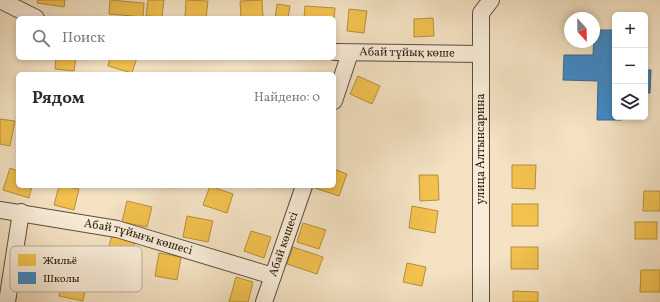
<!DOCTYPE html>
<html lang="ru">
<head>
<meta charset="utf-8">
<style>
  :root { --surface:#fff; --page:#f2f2f3; --text:#2b2b33; --muted:#7c7c81; --line:#e1e1e2 }
  body { margin:0; font-family:Vollkorn,serif; background:var(--page); color:var(--text) }
  .controls { position:absolute; right:12px; top:12px; display:grid; overflow:hidden; border-radius:6px; box-shadow:0 2px 6px #0003 }
  .controls button { width:36px; height:36px; display:grid; place-items:center; padding:0; border:0; border-bottom:1px solid var(--line); background:var(--surface); color:var(--text); font:20px sans-serif }
  .compass { position:absolute; left:564px; top:12px; width:36px; height:36px; border-radius:50%; background:var(--surface); box-shadow:0 2px 6px #0003; rotate:158deg }
  .list { margin:0; padding:0; list-style:none }
  h2 { display:flex; justify-content:space-between; align-items:center; height:52px; margin:0; padding:0 16px; font-size:17px }
  h2 small { font-size:13px; font-weight:400; color:var(--muted) }
  .icon { flex:none; width:22px; height:22px; fill:none; stroke:currentColor; stroke-width:2; stroke-linecap:round; stroke-linejoin:round }
  .map { position:relative; flex:none; width:660px; height:302px; overflow:hidden }
  .search { position:absolute; background:var(--surface); box-shadow:0 2px 6px #0003; left:16px; top:16px; width:320px; height:44px; display:flex; align-items:center; gap:10px; box-sizing:border-box; padding:0 14px; border-radius:6px; color:var(--muted); font-size:15px }
  .panel { position:absolute; background:var(--surface); box-shadow:0 2px 6px #0003; left:16px; top:72px; width:320px; height:116px; border-radius:6px }
  .map>svg:first-child { display:block }
  .homes { fill:#f2c14e; stroke:#b68f3b }
  .schools { fill:#3f88c5; stroke:#39678f }
  .lines { fill:none; stroke-linecap:round; stroke-linejoin:round }
  .minor-casing { stroke:#5c4c3d; stroke-width:18 }
  .minor { stroke:#f8ecd8; stroke-width:16 }
  .labels { text-anchor:middle; dominant-baseline:central; stroke-width:4; stroke-linejoin:round; paint-order:stroke }
  .street-label { font-size:12px; fill:#2a1a10; stroke:#f8ecd8 }
  .key { fill:#f8ecd8; stroke:#baad9c; stroke-width:1 }
  .key-label { font-size:11px; fill:#2a1a10 }
</style>
</head>
<body>
<div class="map">
<svg width="660" height="302" viewBox="0 0 660 302">
  <rect width="100%" height="100%" fill="#f4e2c3"/>
  <filter id="stains"><feTurbulence type="fractalNoise" baseFrequency=".005" numOctaves="4"/><feColorMatrix values="0 0 0 0 .2 0 0 0 0 .09 0 0 0 0 .02 0 0 0 .5 -.17"/></filter>
  <radialGradient id="worn" r=".72"><stop offset=".6" stop-color="#630" stop-opacity="0"/><stop offset="1" stop-color="#630" stop-opacity=".3"/></radialGradient>
  <g class="homes">
    <path d="M38,0H65L64,7L37,3Z"/>
    <path d="M110,0L144,3L143,17L109,14Z"/>
    <path d="M148,0H164L162,17L146,16Z"/>
    <path d="M186,0L208,1L206,18L185,17Z"/>
    <path d="M262,0L263,18H241L240,1Z"/>
    <path d="M277,4L290,6L288,18H275Z"/>
    <path d="M305,6L335,8L334,21V18H304Z"/>
    <path d="M349,9L367,11L364,33L347,31Z"/>
    <path d="M433,18L434,36L414,37V19Z"/>
    <path d="M56,58H76L74,71L55,69Z"/>
    <path d="M110,58H137L132,73L108,66Z"/>
    <path d="M358,76L380,86L372,104L350,94Z"/>
    <path d="M0,119L15,121L10,146L0,144Z"/>
    <path d="M512,165H536L535,189L512,188Z"/>
    <path d="M10,168L18,171V186H32L29,198L3,190Z"/>
    <path d="M334,169L347,174L339,196L315,188L316,186H334Z"/>
    <path d="M419,175H438L439,200L420,201Z"/>
    <path d="M59,186L79,189L74,210L54,205Z"/>
    <path d="M210,186L233,194L227,213L203,205Z"/>
    <path d="M644,191H660V211H643Z"/>
    <path d="M127,201L152,207L147,227L122,222Z"/>
    <rect x="512" y="204" width="26" height="22"/>
    <path d="M412,206L438,211L435,233L409,228Z"/>
    <path d="M187,216L213,221L208,242L183,237Z"/>
    <rect x="635" y="222" width="22" height="17"/>
    <path d="M303,223L326,230L319,249L297,242Z"/>
    <path d="M251,231L271,237L264,258L244,251Z"/>
    <path d="M112,235L135,242L129,263L106,257Z"/>
    <path d="M293,247L323,257L317,274L287,264Z"/>
    <rect x="511" y="247" width="27" height="22"/>
    <path d="M159,253L181,257L177,280L155,276Z"/>
    <path d="M407,263L426,267L422,286L403,282Z"/>
    <path d="M641,270H660V292H640Z"/>
    <path d="M62,277L87,282L83,301L59,296Z"/>
    <path d="M236,277L253,282L248,302H229Z"/>
    <path d="M513,291L538,292V302H513Z"/>
  </g>
  <g class="schools">
    <path d="M594,30H615V117H622V120H597L598,81L563,80L564,55H593Z"/>
    <path d="M645,70H651L650,93H645Z"/>
  </g>
  <g class="lines">
    <g class="minor-casing">
      <g id="minor">
        <path d="M0,0L36,18"/>
        <path id="s1" d="M334,52L481,54"/>
        <path d="M334,101L350,53"/>
        <path id="s2" d="M0,210L117,229L273,276"/>
        <path d="M7,302L21,212"/>
        <path id="s3" d="M264,302L304,186"/>
        <path d="M481,302V13L491,0"/>
      </g>
    </g>
    <use href="#minor" class="minor"/>
  </g>
  <g class="labels">
    <g class="street-label">
      <text stroke="none"><textPath href="#s1" startOffset="73">Абай тұйық көше</textPath></text>
      <text transform="translate(481 149) rotate(-90)">улица Алтынсарина</text>
      <text stroke="none"><textPath href="#s2" startOffset="141">Абай тұйығы көшесі</textPath></text>
      <text stroke="none"><textPath href="#s3" startOffset="61">Абай көшесі</textPath></text>
    </g>
  </g>
  <rect x="10" y="246" width="132" height="46" rx="6" class="key"/>
  <rect x="18" y="254" width="18" height="12" fill="#f2c14e"/>
  <rect x="18" y="272" width="18" height="12" fill="#3f88c5"/>
  <g class="key-label">
    <text x="43" y="264">Жильё</text>
    <text x="43" y="282">Школы</text>
  </g>
  <rect width="100%" height="100%" filter="url(#stains)"/>
  <rect width="100%" height="100%" fill="url(#worn)"/>
</svg>
<div class="controls">
<button>+</button>
<button>−</button>
<button><svg class="icon" aria-label="layers" viewBox="0 0 24 24"><path d="M12 4l9 5-9 5-9-5zM3 14l9 5 9-5"/></svg></button>
</div>
<svg class="compass" viewBox="-18 -18 36 36"><path d="M0-13l5 13h-10z" fill="#e53935"/><path d="M0 13l5-13h-10z" fill="#7c7c81"/></svg>
<div class="search"><svg class="icon" aria-label="search" viewBox="0 0 24 24"><circle cx="10" cy="10" r="6"/><path d="M15 15l6 6"/></svg>Поиск</div>
<section class="panel">
<h2>Рядом<small>Найдено: 0</small></h2>
<ul class="list">
</ul>
</section>
</div>
</body>
</html>
